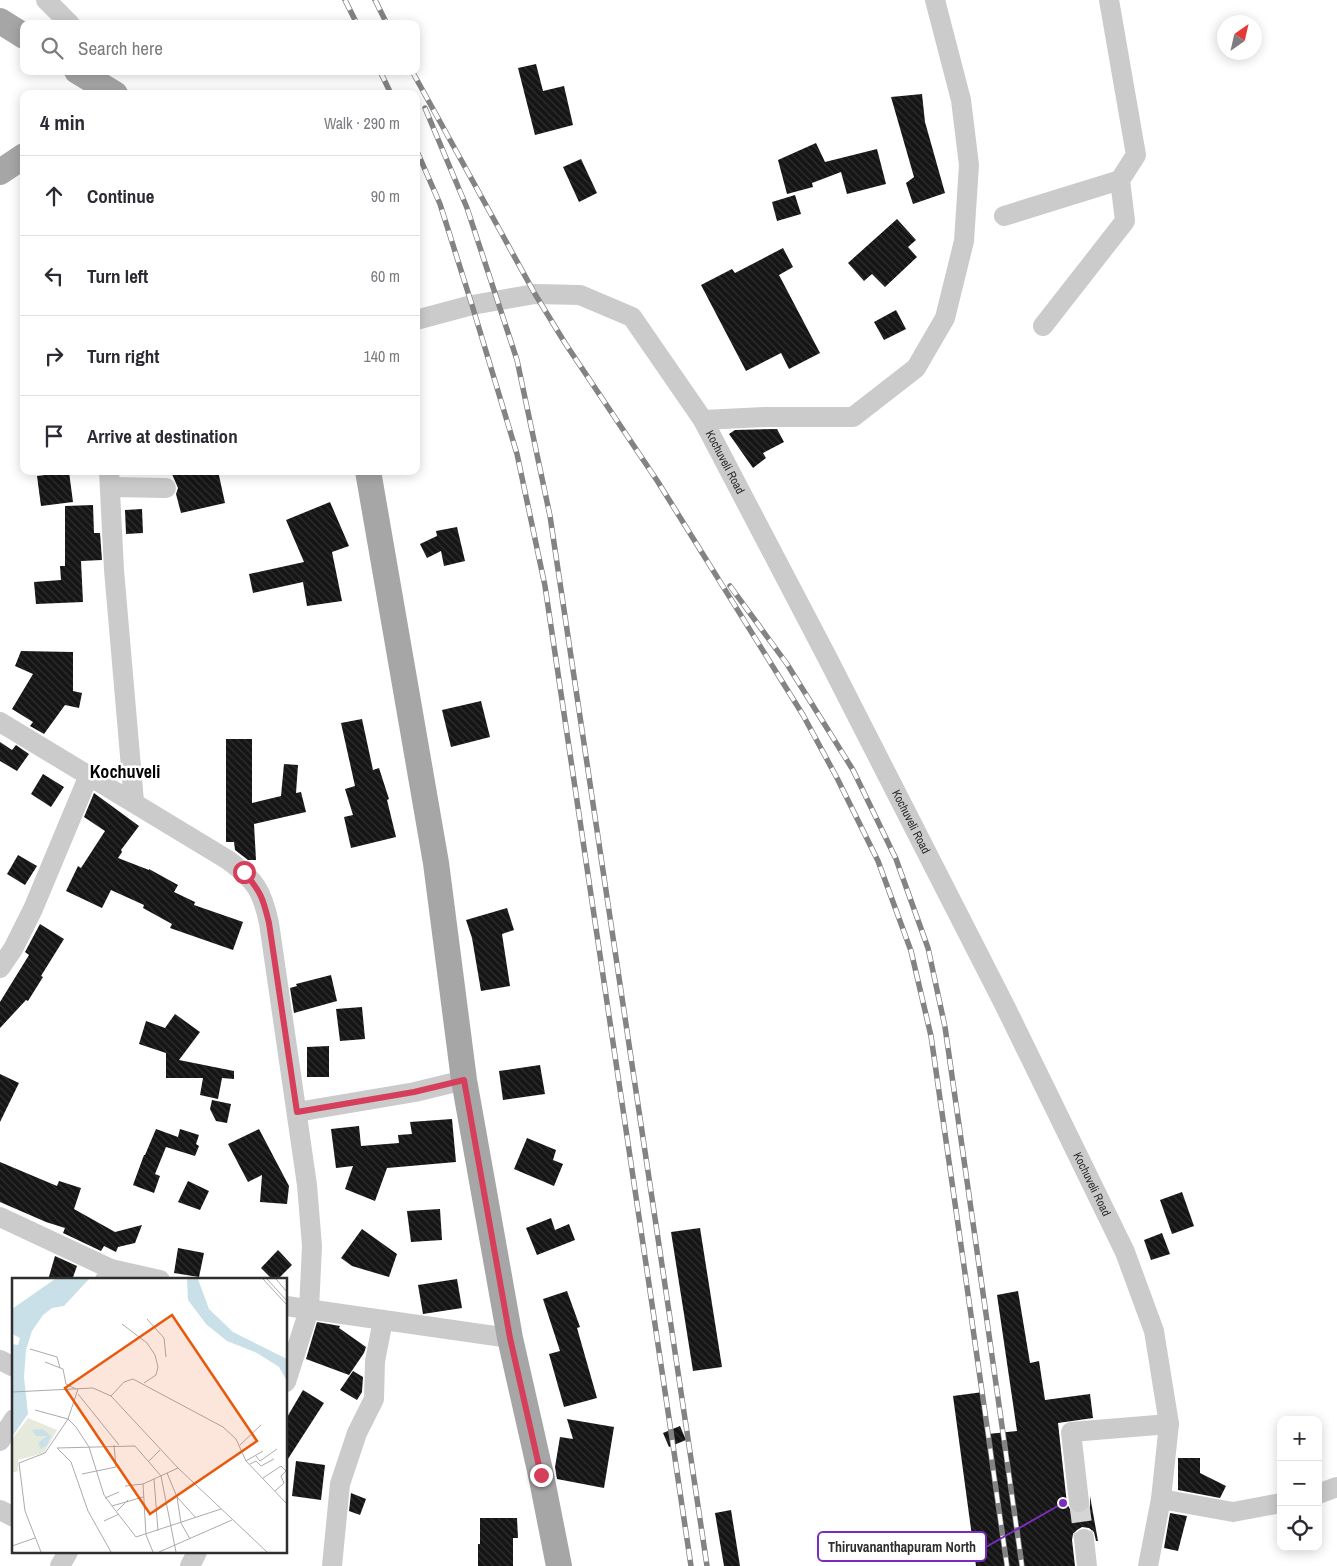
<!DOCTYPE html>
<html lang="en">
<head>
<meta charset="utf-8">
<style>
  :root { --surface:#fff; --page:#f7f7f7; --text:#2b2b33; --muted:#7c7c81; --line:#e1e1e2 }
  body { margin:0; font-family:"Archivo Narrow",sans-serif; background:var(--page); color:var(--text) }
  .controls { position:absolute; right:15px; bottom:15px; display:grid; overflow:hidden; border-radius:10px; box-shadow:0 2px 12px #0003 }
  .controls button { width:45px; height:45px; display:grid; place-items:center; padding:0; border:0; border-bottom:1px solid var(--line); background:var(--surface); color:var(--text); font:25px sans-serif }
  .compass { position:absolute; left:1217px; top:15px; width:45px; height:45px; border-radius:50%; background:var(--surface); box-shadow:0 2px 12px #0003; rotate:34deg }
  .stop { position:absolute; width:15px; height:15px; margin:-11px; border:4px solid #d63f5b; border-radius:50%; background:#fff }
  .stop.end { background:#d63f5b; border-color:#fff; box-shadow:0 1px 5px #0008 }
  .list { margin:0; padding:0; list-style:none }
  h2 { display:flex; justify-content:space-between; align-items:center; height:65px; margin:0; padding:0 20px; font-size:21px }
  h2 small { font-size:16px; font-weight:400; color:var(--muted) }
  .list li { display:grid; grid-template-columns:32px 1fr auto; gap:15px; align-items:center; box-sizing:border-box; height:80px; padding:0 20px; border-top:1px solid var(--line) }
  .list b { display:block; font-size:19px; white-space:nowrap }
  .list em { font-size:16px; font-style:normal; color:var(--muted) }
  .icon { flex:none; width:28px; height:28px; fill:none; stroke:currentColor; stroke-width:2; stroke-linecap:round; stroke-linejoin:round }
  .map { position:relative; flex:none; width:1337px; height:1566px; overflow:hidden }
  .search { position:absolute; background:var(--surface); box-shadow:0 2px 12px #0003; left:20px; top:20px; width:400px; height:55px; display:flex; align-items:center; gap:12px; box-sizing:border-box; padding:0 18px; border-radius:10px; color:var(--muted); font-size:19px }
  .panel { position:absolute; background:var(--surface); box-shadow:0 2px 12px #0003; left:20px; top:90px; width:400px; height:385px; border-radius:10px }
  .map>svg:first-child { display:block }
  .building { fill:url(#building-back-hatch) }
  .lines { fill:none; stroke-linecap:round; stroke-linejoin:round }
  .minor-tunnel { stroke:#d5d5d5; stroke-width:20; stroke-dasharray:20 10; stroke-linecap:butt }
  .minor { stroke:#cbcbcb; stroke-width:20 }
  .major { stroke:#a6a6a6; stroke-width:26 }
  .rail-casing { stroke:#838383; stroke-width:5.5 }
  .rail { stroke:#fff; stroke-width:4; stroke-dasharray:11; stroke-linecap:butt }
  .route { stroke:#d63f5b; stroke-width:6 }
  .labels { text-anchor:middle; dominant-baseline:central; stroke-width:5; stroke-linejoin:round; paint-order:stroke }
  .street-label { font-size:12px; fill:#2e2e2e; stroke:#fff }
  .district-label { font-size:18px; font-weight:bold; fill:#000; stroke:#fff }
  .inset-road { fill:none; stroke:#ababab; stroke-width:1 }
  .view { fill:#e8590c; fill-opacity:0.15; stroke:#e8590c; stroke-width:2.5 }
  .inset-edge { fill:none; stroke:#2e2e2e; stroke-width:2.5 }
  .leader { fill:none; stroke:#7b2cbf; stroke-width:2 }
  .callout-dot { fill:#7b2cbf; stroke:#fff; stroke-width:2 }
  .callout { fill:#fff; stroke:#7b2cbf; stroke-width:2 }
  .callout-label { font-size:14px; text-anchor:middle; font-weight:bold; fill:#2e2e2e }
</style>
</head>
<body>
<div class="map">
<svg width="1337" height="1566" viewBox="0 0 1337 1566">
  <defs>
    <pattern id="building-back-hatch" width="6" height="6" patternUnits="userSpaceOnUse" patternTransform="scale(1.25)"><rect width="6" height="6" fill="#151515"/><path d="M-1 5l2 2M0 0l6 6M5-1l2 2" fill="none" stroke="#2f2f2f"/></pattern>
  </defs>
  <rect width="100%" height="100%" fill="#fff"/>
  <g class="building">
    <path d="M536,64L543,91L564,86L573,125L535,135L518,68Z"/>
    <path d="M922,94L925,122L945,193L913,204L906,183L914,177L891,97Z"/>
    <path d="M816,143L825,162L877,149L886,184L847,194L841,172L812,183L813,187L787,194L778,160Z"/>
    <path d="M581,159L597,193L579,202L563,167Z"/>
    <path d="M795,195L801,214L777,221L772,202Z"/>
    <path d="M897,219L916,240L908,247L917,257L885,287L872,274L864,281L848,263Z"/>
    <path d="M783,248L793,267L779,275L820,353L789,369L781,353L746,371L701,285L732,269L735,273Z"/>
    <path d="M896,310L906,329L884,340L874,322Z"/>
    <path d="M777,429L784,442L763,453L766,458L753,468L729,434L735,430Z"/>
    <path d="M183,471H218L225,503L181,513L176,494L178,488L172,474Z"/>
    <path d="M69,472L73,502L41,506L37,476Z"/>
    <path d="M330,502L349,546L332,552L342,601L307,606L303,582L253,593L249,574L304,562L286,520Z"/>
    <path d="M93,505L94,533H100L102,560L81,561L83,602L36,604L34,582L61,580L60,566H65V506Z"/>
    <path d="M142,509L143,533L126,534L125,510Z"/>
    <path d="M457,527L465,561L444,566L441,551L427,558L420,544L437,536L436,531Z"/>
    <path d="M21,651L73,652V691L82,693L79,708L65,705L44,734L30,726L33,722L12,709L33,674L15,666Z"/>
    <path d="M481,701L490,737L451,747L442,710Z"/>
    <path d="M362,719L373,770L379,768L389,799L387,800L396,837L351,848L344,817L353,815L345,789L355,786L341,723Z"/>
    <path d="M226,739H252V803L281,796L284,764L298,765L296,793L301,792L306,812L254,824L256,860H248L235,850L234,842H226Z"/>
    <path d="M0,742L12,750L16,745L29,754L17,771L0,761Z"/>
    <path d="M43,774L64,787L51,807L31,794Z"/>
    <path d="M94,793L139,826L121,850L122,852L118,858L149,870V869L178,885L174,892L195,902L194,905L243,922L233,950L170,928L172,924L143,908L144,905L111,890L102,908L66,891L78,866L81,868L105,831L84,817Z"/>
    <path d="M18,855L37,866L25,885L7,874Z"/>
    <path d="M507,908L514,930L502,934L510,986L481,991L472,938L466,920Z"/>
    <path d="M40,924L64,939L41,976L43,977L28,1001L26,1000L0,1028V1002L29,955L25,952Z"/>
    <path d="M331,975L337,1001L294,1013L290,988L297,986L296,984Z"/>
    <path d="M362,1007L365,1039L340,1041L336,1009Z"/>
    <path d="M175,1014L200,1032L179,1060L234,1071V1079L222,1078L218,1099L200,1095L203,1078H166V1053L139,1044L146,1021L165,1028Z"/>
    <path d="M329,1046V1077H307V1047Z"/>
    <path d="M540,1065L545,1094L503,1100L499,1071Z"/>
    <path d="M0,1074L19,1083L0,1122Z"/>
    <path d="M212,1100L231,1104L227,1123L216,1121L210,1109Z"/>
    <path d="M452,1119L456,1162L387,1168L375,1201L345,1189L353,1166L336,1168L331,1129L359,1126L361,1146L399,1143L398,1135L412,1134L410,1122Z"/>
    <path d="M156,1129L178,1137L180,1129L199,1135L196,1144L199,1146L195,1156L166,1147L155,1174L160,1176L154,1193L133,1185L144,1155H145Z"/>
    <path d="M259,1129L289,1186L287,1204L260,1202L262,1175L248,1182L228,1144Z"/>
    <path d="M527,1138L556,1150L553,1160L563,1164L554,1186L514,1169Z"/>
    <path d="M0,1162L57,1186L59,1181L81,1188L74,1209L115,1232L142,1225L135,1243L118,1247L116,1252L104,1246L101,1251L63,1233L65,1228L46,1222L0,1202Z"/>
    <path d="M188,1181L209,1191L200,1210L178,1202Z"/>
    <path d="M1182,1192L1194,1226L1172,1234L1160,1200Z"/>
    <path d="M440,1209L442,1240L411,1242L407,1211Z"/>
    <path d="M551,1218L555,1230L569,1224L575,1240L537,1255L526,1228Z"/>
    <path d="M700,1228L722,1367L693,1371L671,1232Z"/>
    <path d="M362,1229L397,1254L389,1277L352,1266L341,1258Z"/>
    <path d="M1162,1233L1170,1254L1151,1260L1144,1240Z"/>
    <path d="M178,1248L204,1253L199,1277L174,1273Z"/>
    <path d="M278,1250L292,1265L277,1280H273L261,1268Z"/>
    <path d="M55,1256L77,1266L72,1280H48Z"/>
    <path d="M457,1279L462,1308L423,1314L418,1285Z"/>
    <path d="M567,1291L580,1327L577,1328L597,1398L564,1407L549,1354L560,1351L543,1299Z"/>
    <path d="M1018,1291L1030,1363L1039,1361L1045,1400L1090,1394L1093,1418L1058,1423L1067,1504L1070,1509L1074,1513L1081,1514L1086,1511L1090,1507V1496L1098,1541H1096L1094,1532L1089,1528L1082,1527L1077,1530L1073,1534L1072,1540L1075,1566H976L953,1396L983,1392L988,1434L1017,1431L997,1295Z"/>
    <path d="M317,1322L340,1326L339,1328L366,1347L364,1353L349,1375L306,1359Z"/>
    <path d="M353,1371L363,1377L362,1392L357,1400L340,1390Z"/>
    <path d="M303,1390L324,1403L286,1462V1419Z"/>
    <path d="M567,1419L614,1427L604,1488L557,1479L555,1467L560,1437L573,1439Z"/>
    <path d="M680,1426L686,1440L669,1447L663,1433Z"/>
    <path d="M1178,1458H1200V1473L1226,1486L1220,1498L1178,1490Z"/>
    <path d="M296,1461L325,1465L321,1500L292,1496Z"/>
    <path d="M351,1493L366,1499L360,1515L349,1511Z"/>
    <path d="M731,1510L740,1566H724L715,1513Z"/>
    <path d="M1170,1513L1187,1516L1178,1551L1164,1548Z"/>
    <path d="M480,1518H517L518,1538H513V1566H478V1544H480Z"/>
  </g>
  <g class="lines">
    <path class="minor-tunnel" d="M1079,1502L1084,1539"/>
    <g class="minor">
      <path d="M46,0L70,24"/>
      <path d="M1004,216L1120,180"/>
      <path id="s1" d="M416,320L472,305L535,294L580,295L632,317L703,420L827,657L1005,1006L1125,1252L1154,1331L1169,1424L1161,1499L1148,1566"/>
      <path d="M1043,326L1125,221L1120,180L1136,155L1109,0"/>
      <path d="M703,420L766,417H853L916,368L945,318L964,241L969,165L961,100L935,0"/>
      <path d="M109,471L114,570L134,802"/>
      <path d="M110,487L166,488"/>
      <path d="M0,722L228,860C255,880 262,890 269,923L307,1185L312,1246L309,1310L286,1382"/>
      <path d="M0,968L13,949L33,909L89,775"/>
      <path d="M297,1112L415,1092L464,1080"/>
      <path d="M0,1217L111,1269"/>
      <path d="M105,1280L111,1269L160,1280"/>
      <path d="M286,1306L510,1338"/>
      <path d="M0,1360L14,1367"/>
      <path d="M0,1441L14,1419"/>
      <path d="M1318,1494L1337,1487"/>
      <path d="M1161,1499L1233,1512L1281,1503"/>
      <path d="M1079,1502L1071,1432L1169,1424"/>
      <path d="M0,1510L14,1517"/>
      <path d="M1084,1539L1087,1566"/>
      <path d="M60,1566L68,1552"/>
      <path d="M190,1566L197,1552"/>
      <path d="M332,1566L340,1484L357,1433L374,1399L375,1361L383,1320"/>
    </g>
    <g class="major">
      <path d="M0,21L24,36"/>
      <path d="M77,71L115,94"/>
      <path d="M0,172L24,156"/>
      <path d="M368,471L436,863L464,1080L510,1338L541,1475L559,1566"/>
    </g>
    <g class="rail-casing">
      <g id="rail">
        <path d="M345,0L357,24"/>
        <path d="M375,0L387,24"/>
        <path d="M380,71L391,94"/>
        <path d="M412,71L535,294L565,343L658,482L803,715L837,778L878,861L911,951L931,1036L1007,1566"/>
        <path d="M425,108L467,208L517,360L550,516L707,1566"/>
        <path d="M416,149L440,204L472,305L517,454L545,586L691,1566"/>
        <path d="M730,586L787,664L853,770L896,859L928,948L945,1027L1022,1566"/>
      </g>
    </g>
    <use href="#rail" class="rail"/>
  </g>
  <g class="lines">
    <path class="route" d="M244,872C261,892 263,898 269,923L297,1112L414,1092L464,1080L510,1338L541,1475"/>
  </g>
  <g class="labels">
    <g class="street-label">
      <text stroke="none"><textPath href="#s1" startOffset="396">Kochuveli Road</textPath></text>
      <text stroke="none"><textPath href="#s1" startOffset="801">Kochuveli Road</textPath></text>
      <text stroke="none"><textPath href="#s1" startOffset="1206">Kochuveli Road</textPath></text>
    </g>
    <g class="district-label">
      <text x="125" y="771">Kochuveli</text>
    </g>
  </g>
  <g transform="translate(12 1278)">
    <rect width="275" height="275" fill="#fff"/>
    <path d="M16,140L45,152L32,175L6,182V193L0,195V161Z" fill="#e5eadd"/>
    <path d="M43,1H77L52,28L40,30L31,37L20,53L14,72L12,99L16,136L0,159V66L6,67L8,60L0,56V31ZM175,1H186L197,31L221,54L275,81V103L267,89L245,75L215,63L194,46L176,22ZM31,151L39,158L35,167L29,171L26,165L35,158H24L20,152Z" fill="#cae0e8"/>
    <path class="inset-road" d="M251,1L275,27M255,1L275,23M264,1L275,14M135,41L152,60L154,79M110,46L135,65L143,77L146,89L144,97L132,105M18,71L45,79L48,90M33,84L51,91L54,106L64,111M0,114L81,110L99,118L166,190L255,274M66,116L107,167M99,118L112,104L121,101L211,149L224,161L234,183L275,226M23,132L56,141L64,149L77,169L92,217L100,228M228,167L249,147M244,178L248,183L265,171M137,183L148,172M234,183L251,173M238,186L244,183L249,188L262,181M155,195L165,219M70,196L104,189L102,167M251,200L269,188L274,193M142,201L146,253M113,208L131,206M263,213L272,205L269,198L274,193M131,219L100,228L124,259L209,231M93,220L107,214M105,233L116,222M92,243L107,236M178,261L169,245L165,219L184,240M0,268L23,260M29,274L13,233L7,185L33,175L56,141L66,111M99,274L76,233L59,184L45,170L123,168L149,198L164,274M141,274L134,257L131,206L166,190M147,274L220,242"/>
    <path class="view" d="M160,37L245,163L138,236L53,110Z"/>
    <rect width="275" height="275" class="inset-edge"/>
  </g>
  <path class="leader" d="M1063 1503L986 1547"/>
  <circle class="callout-dot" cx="1063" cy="1503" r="5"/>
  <rect class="callout" x="818" y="1532" width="168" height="29" rx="5"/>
  <g class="callout-label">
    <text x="902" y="1552">Thiruvananthapuram North</text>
  </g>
</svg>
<div class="controls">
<button>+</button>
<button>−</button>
<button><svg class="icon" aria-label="locate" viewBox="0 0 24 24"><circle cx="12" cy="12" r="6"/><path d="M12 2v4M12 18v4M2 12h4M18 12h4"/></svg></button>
</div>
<svg class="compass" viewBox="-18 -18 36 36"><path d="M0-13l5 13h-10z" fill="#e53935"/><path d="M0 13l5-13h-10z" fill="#7c7c81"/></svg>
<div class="stop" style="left:244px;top:872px"></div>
<div class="stop end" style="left:541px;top:1475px"></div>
<div class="search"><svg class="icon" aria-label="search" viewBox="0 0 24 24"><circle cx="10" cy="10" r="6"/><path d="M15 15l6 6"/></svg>Search here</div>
<section class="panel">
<h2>4 min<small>Walk · 290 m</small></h2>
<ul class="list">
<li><svg class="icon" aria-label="ahead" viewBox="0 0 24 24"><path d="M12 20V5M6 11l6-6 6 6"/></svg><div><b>Continue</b></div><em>90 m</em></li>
<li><svg class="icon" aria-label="left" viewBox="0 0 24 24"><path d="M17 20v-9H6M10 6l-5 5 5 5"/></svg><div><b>Turn left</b></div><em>60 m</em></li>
<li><svg class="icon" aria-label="right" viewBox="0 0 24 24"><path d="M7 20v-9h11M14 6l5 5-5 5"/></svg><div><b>Turn right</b></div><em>140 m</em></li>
<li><svg class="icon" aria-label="arrive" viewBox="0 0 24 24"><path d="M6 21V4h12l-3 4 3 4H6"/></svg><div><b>Arrive at destination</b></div></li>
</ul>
</section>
</div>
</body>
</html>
